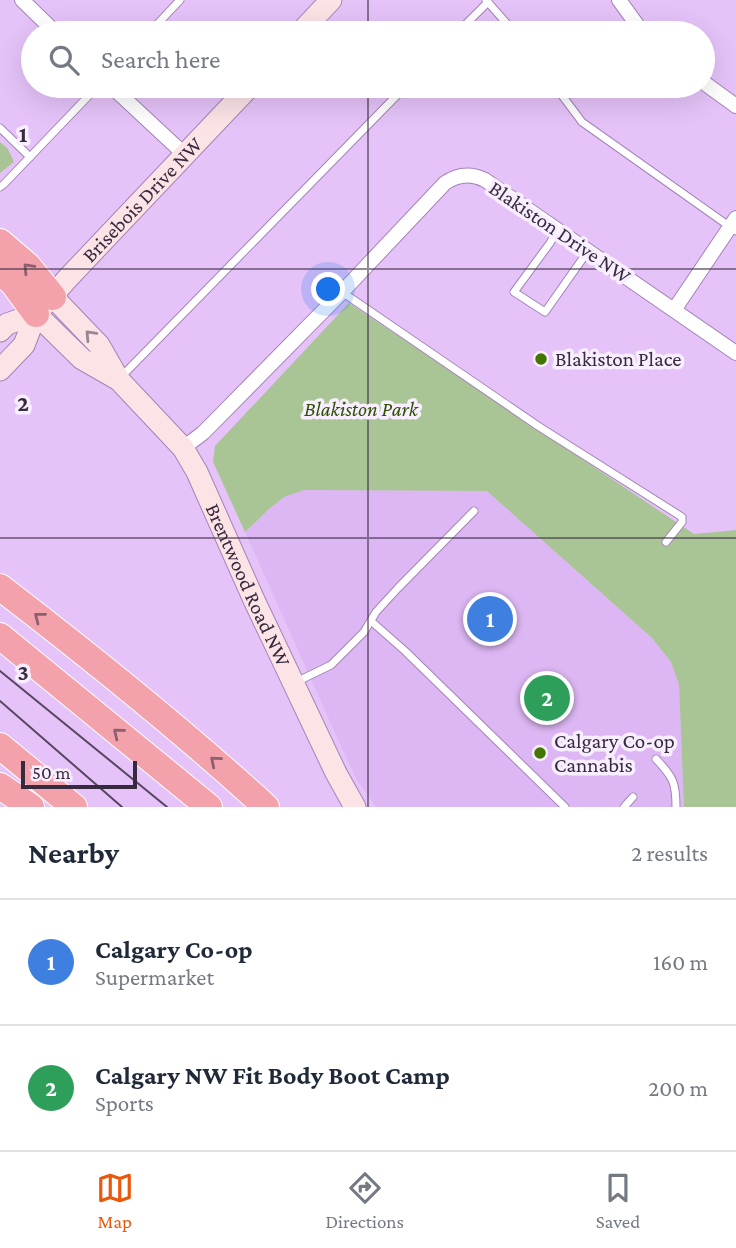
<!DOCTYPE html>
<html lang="en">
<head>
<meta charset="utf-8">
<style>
  :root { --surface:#fff; --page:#f6f6f7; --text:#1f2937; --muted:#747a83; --line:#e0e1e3; --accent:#ea580c }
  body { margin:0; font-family:"Crimson Pro",serif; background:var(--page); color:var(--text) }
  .scale { position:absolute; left:21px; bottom:18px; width:116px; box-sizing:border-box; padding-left:7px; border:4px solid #372a3f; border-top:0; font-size:19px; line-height:24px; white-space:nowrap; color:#372a3f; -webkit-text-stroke:5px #f8eeff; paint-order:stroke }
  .you { position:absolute; left:329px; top:290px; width:24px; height:24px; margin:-18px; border:5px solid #fff; border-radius:50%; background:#1a73e8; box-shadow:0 0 0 10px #1a73e833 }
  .badge { display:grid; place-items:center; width:46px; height:46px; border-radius:50%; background:var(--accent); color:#fff; font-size:23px; font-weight:700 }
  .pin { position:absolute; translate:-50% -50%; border:4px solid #fff; box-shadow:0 2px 7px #0006 }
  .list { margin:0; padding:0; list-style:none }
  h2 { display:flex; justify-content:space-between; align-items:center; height:91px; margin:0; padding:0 28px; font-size:30px }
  h2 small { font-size:23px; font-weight:400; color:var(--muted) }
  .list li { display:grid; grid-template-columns:46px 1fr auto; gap:21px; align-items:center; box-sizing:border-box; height:126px; padding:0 28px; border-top:2px solid var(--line) }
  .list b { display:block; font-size:26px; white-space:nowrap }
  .list p { margin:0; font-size:23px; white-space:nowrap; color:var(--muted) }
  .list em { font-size:23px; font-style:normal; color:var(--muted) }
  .icon { flex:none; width:38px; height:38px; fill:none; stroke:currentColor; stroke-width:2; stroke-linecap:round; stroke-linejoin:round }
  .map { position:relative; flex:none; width:736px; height:807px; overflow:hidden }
  .search { position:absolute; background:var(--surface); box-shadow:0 7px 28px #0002; left:21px; right:21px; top:21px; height:77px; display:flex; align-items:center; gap:18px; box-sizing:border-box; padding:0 24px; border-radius:38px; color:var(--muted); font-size:26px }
  .sheet { height:343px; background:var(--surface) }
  nav { display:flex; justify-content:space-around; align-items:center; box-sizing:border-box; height:98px; border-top:2px solid var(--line); background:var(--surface); font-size:19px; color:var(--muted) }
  nav a { display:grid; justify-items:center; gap:4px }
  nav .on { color:var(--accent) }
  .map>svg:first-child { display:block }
  .built { fill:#ddb7f3 }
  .green { fill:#a9c596 }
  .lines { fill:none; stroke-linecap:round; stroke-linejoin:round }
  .lane-casing { stroke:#a484b7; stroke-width:9 }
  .street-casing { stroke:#a484b7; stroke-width:16 }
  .secondary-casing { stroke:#a484b7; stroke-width:23 }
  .highway-casing { stroke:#fff; stroke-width:28 }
  .lane { stroke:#fff; stroke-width:7 }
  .street { stroke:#fff; stroke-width:14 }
  .secondary { stroke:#fbe3e6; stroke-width:21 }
  .highway { stroke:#f3a1aa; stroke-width:26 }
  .tram { stroke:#564660; stroke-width:2 }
  .oneway { stroke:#8c606f }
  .oneway2 { stroke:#998692 }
  .grid { fill:none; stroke:#372a3f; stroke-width:2; stroke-opacity:0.55 }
  .poi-dot { fill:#437600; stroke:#f8eeff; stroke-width:2.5 }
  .labels { text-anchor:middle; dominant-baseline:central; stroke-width:7; stroke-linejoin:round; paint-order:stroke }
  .street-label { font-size:21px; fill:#372a3f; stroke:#f8eeff }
  .poi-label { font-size:21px; fill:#372a3f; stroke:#f8eeff; text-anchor:start }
  .park-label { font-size:21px; font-style:italic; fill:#2d5100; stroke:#f8eeff }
  .grid-label { font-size:23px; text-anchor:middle; font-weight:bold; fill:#372a3f; stroke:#f8eeff; stroke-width:7; stroke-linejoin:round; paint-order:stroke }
</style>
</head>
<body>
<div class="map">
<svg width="736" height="807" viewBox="0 0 736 807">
  <rect width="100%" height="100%" fill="#e5c3f9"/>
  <path class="built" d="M304,490L487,491L652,638L671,662L679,685L684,807H376L357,780L343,751L245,532L269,509L284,497Z"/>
  <g class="green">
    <path d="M0,142L8,149L14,162L0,173Z"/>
    <path d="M349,303L694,534L736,530V807H684L679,685L671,662L652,638L487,491L304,490L284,497L269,509L245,532L213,462L215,446Z"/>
  </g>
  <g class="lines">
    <g class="lane-casing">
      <g id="lane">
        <path d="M486,0L515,33"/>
        <path d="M149,33L180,0"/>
        <path d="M457,33L488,2"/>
        <path d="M555,86L582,122L736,231"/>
        <path d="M0,128L30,157"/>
        <path d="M0,187L4,184L98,86"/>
        <path d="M557,231L550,243L514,292L545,312L588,251"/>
        <path d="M342,292L538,426L682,517V522L666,542"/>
        <path d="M121,377L406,86"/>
        <path d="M371,621L405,651L565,807"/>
        <path d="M294,683L331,665L364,632L376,612L398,588L474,511"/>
        <path d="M656,759C673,777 676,782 676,807"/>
        <path d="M624,807L633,797"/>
      </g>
    </g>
    <g class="street-casing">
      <g id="street">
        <path d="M22,0L56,33"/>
        <path d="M619,0L643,33"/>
        <path d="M703,82L736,106"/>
        <path d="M111,86L184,154"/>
        <path d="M674,310L736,218"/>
        <path d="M183,448L203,433L342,292L445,183C458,174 471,173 485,180L736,353"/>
      </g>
    </g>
    <g class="secondary-casing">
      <g id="secondary">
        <path d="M300,33L331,0"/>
        <path id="s1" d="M53,297L99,345L119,380L183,448L197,472L254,600L336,773L355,807"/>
        <path d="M36,314L82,359L117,379"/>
        <path d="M0,331L7,324L36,314"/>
        <path id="s2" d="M0,370L24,345L36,314L68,278L250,86"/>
      </g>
    </g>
    <g class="highway-casing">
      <g id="highway">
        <path d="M0,242L28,266L53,297"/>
        <path d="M0,271L13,283L36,314"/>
        <path d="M0,587C91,657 181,729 266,807"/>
        <path d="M0,636L209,807"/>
        <path d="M0,746L74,807"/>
        <path d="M0,786L31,807"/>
      </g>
    </g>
    <use href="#lane" class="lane"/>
    <use href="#street" class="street"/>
    <use href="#secondary" class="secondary"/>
    <use href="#highway" class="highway"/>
    <g class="tram">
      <path d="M0,671L167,807"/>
      <path d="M0,701L122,807"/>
    </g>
  </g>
  <defs><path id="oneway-chevron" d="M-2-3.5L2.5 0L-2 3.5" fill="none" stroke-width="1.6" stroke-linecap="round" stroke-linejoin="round" transform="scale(1.75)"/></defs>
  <g class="oneway">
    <use href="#oneway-chevron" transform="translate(28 268) rotate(-133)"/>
    <use href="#oneway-chevron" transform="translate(39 617) rotate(-142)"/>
    <use href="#oneway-chevron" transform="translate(118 733) rotate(-141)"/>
    <use href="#oneway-chevron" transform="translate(215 761) rotate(-140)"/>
  </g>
  <use class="oneway2" href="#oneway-chevron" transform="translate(90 335) rotate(-133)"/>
  <path class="grid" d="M368,0V33M368,86V807M0,269H736M0,538H736"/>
  <g class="poi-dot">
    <circle cx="541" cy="359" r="7"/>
    <circle cx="540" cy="753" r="7"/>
  </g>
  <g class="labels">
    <g class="street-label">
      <text stroke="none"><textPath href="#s2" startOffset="224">Brisebois Drive NW</textPath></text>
      <text transform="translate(560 232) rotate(34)">Blakiston Drive NW</text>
      <text stroke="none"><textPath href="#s1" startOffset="352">Brentwood Road NW</textPath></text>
    </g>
    <g class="poi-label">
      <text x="555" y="359">Blakiston Place</text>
      <text x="554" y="741">Calgary Co-op<tspan x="554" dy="24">Cannabis</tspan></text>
    </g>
    <g class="park-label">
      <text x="361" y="409">Blakiston Park</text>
    </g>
  </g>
  <g class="grid-label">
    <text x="23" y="142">1</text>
    <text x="23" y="411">2</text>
    <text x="23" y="680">3</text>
  </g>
</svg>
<div class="scale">50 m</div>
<div class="you"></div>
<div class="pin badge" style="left:490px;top:619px;background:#3f7fe0">1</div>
<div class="pin badge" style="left:547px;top:698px;background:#2e9e5b">2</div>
<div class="search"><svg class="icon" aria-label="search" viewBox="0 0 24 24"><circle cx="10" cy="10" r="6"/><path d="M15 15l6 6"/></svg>Search here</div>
</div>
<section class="sheet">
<h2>Nearby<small>2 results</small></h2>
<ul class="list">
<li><span class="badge" style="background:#3f7fe0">1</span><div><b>Calgary Co-op</b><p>Supermarket</p></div><em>160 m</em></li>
<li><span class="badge" style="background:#2e9e5b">2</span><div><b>Calgary NW Fit Body Boot Camp</b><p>Sports</p></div><em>200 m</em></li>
</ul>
</section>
<nav>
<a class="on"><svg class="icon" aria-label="map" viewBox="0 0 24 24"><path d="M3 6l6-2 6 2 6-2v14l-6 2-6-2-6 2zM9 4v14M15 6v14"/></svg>Map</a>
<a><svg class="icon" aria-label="directions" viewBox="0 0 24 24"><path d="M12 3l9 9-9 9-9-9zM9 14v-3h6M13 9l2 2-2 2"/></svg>Directions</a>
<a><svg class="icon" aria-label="saved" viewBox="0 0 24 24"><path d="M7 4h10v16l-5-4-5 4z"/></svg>Saved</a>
</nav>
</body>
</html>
